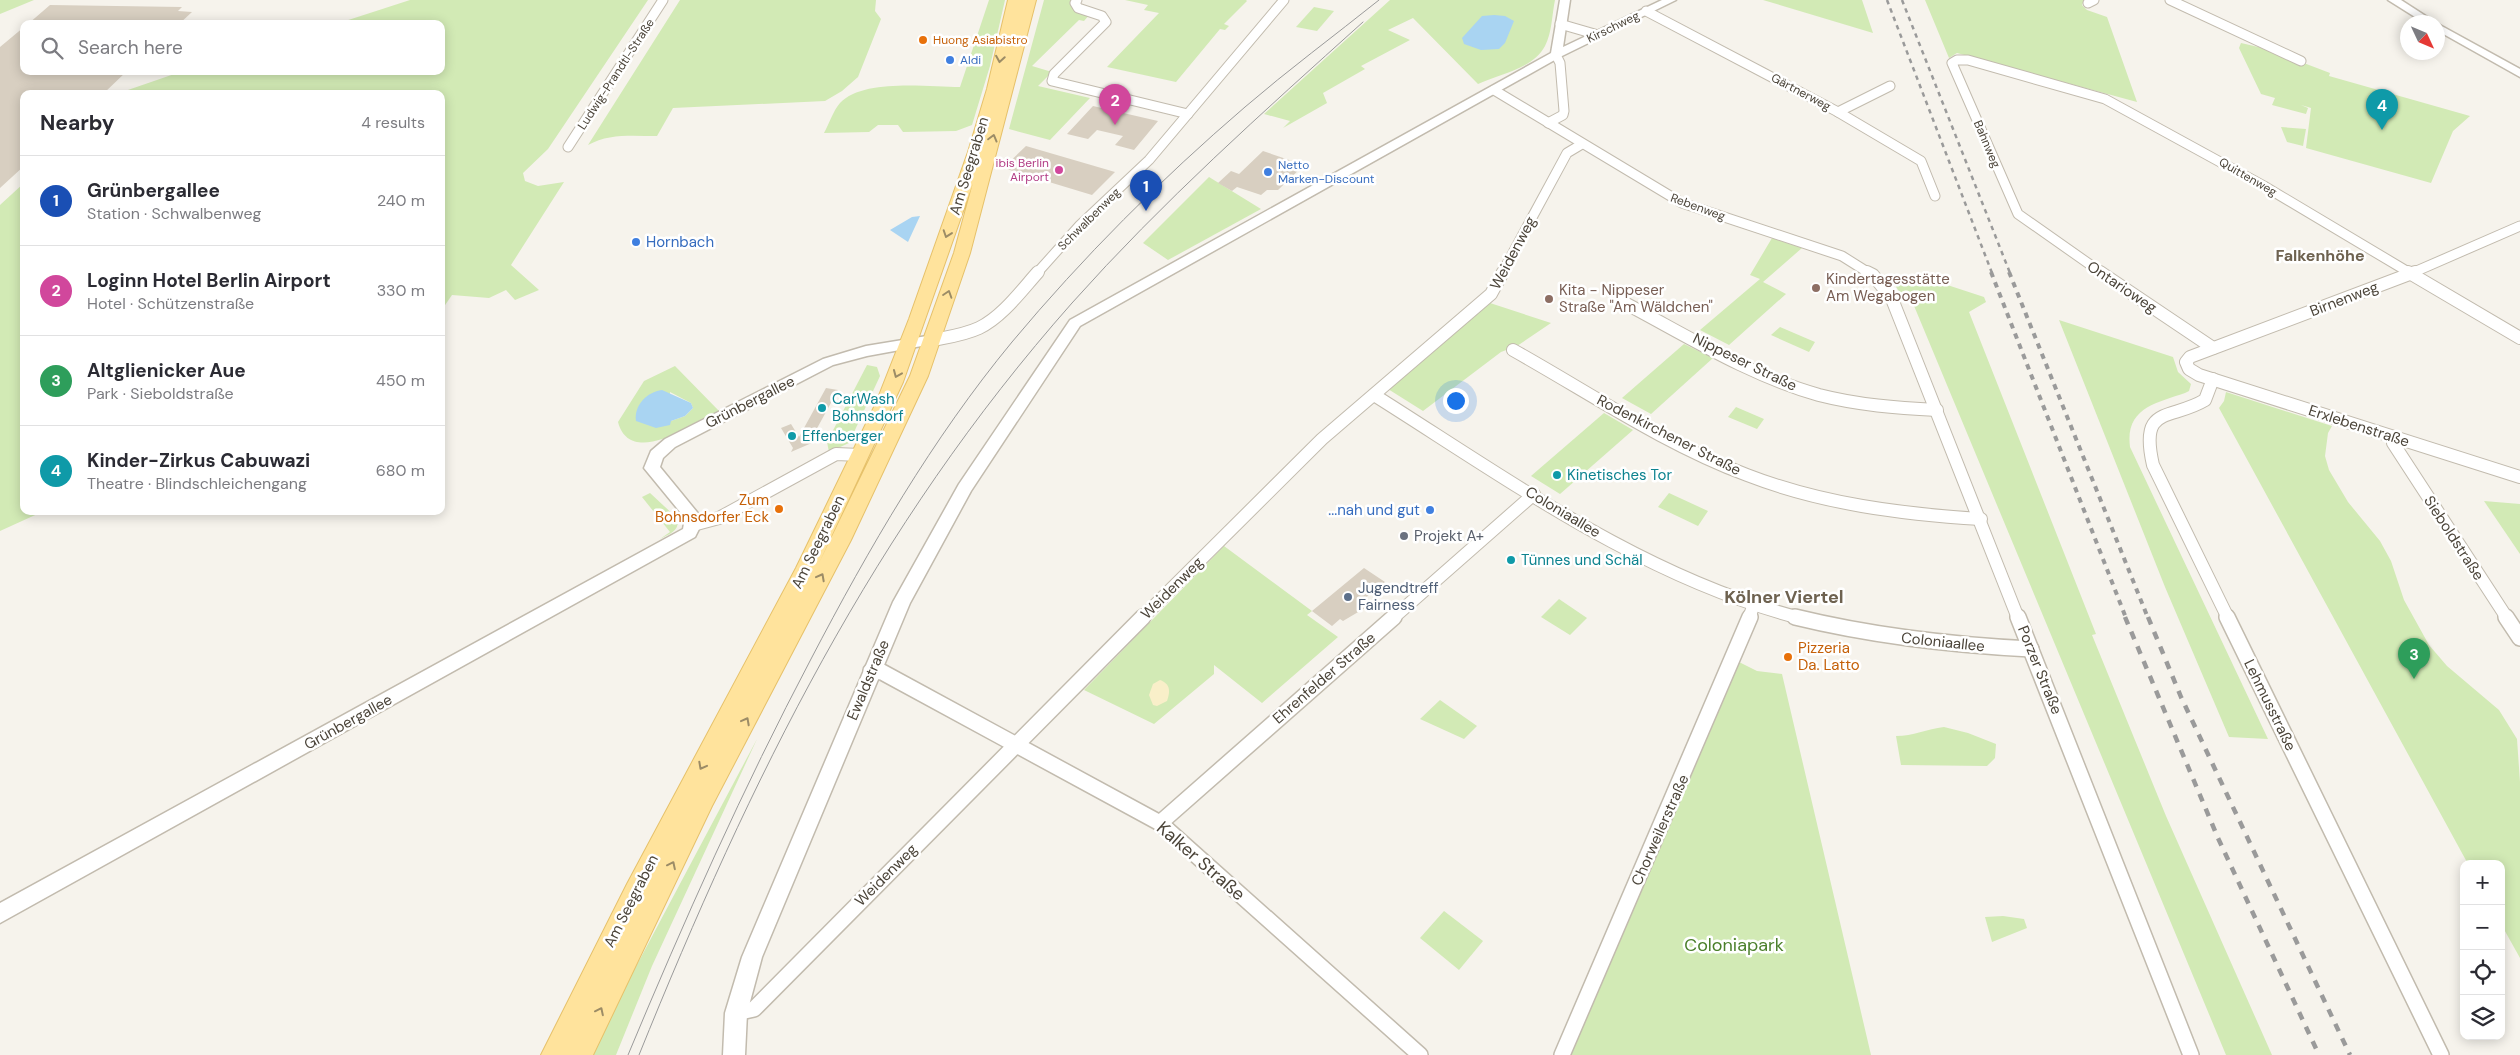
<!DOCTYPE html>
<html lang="en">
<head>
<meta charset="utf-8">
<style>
  :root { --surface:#fff; --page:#f7f7f7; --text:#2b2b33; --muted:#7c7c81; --line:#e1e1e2; --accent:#0f766e }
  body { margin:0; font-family:"DM Sans",sans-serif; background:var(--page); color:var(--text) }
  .controls { position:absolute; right:15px; bottom:15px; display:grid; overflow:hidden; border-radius:10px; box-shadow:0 2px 12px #0003 }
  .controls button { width:45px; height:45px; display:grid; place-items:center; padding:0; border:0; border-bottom:1px solid var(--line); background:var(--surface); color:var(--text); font:25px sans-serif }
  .compass { position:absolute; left:2400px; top:15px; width:45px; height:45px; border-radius:50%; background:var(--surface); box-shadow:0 2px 12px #0003; rotate:134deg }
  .you { position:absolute; left:1455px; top:400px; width:18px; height:18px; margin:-12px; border:4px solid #fff; border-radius:50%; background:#1a73e8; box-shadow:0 0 0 8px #1a73e833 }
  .badge { display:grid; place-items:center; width:32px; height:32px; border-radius:50%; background:var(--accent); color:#fff; font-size:16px; font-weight:700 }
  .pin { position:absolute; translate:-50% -41px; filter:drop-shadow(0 1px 2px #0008) }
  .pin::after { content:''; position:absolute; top:26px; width:18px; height:15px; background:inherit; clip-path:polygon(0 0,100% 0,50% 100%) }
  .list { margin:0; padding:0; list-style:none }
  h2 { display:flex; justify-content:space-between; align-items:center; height:65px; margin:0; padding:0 20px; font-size:21px }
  h2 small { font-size:16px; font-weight:400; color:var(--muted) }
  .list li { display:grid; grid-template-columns:32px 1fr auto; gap:15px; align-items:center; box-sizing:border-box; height:90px; padding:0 20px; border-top:1px solid var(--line) }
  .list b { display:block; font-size:19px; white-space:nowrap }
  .list p { margin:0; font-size:16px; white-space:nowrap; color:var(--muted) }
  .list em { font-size:16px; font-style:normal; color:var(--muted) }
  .icon { flex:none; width:28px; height:28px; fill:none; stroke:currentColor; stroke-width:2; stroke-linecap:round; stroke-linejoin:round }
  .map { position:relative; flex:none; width:2520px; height:1055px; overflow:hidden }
  .search { position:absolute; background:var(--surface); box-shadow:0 2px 12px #0003; left:20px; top:20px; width:425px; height:55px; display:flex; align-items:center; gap:12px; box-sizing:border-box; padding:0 18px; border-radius:10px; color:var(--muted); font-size:19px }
  .panel { position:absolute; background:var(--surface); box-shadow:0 2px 12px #0003; left:20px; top:90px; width:425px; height:425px; border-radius:10px }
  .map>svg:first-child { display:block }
  .green { fill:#d2eab5; fill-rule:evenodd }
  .sand { fill:#f9efc9 }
  .water { fill:#a9d4f2 }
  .building { fill:#d8cfc1 }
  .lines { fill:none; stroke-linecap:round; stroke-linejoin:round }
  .minor-far2-casing { stroke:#c2bbae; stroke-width:11 }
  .minor-far1-casing { stroke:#c2bbae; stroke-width:14 }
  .minor-casing { stroke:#c2bbae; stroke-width:18 }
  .tertiary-casing { stroke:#c2bbae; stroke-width:3 }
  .primary-casing { stroke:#e6c16a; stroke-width:2 }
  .minor-far2 { stroke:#fff; stroke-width:9 }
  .minor-far1 { stroke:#fff; stroke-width:12 }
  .minor { stroke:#fff; stroke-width:15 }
  .tertiary { fill:#fff; fill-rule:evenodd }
  .primary { fill:#ffe39c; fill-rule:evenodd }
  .tram { stroke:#9a9a9a; stroke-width:1 }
  .rail-far2 { stroke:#9a9a9a; stroke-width:2.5; stroke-dasharray:4.5 4.5; stroke-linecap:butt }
  .rail-far1 { stroke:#9a9a9a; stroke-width:4; stroke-dasharray:5.5 5.5; stroke-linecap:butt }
  .rail { stroke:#9a9a9a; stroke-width:4.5; stroke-dasharray:8 8; stroke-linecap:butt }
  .oneway { stroke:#9c8c66 }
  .food-dot { fill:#e8710a; stroke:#fff; stroke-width:2 }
  .shop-dot { fill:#3f7fe0; stroke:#fff; stroke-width:2 }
  .hotel-dot { fill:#d1479c; stroke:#fff; stroke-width:2 }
  .education-dot { fill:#8d6e63; stroke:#fff; stroke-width:2 }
  .culture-dot { fill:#0f9aa8; stroke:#fff; stroke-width:2 }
  .worship-dot { fill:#6b7280; stroke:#fff; stroke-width:2 }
  .service-dot { fill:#5c6f8a; stroke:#fff; stroke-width:2 }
  .labels { text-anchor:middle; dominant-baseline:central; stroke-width:5; stroke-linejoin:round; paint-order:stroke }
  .far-street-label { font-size:12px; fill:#4b4439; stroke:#fff }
  .far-food-label { font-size:12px; fill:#c56008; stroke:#fff; text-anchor:start }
  .far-shop-label { font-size:12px; fill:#366cbe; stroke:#fff; text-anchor:start }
  .far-hotel-label { font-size:12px; fill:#b23c85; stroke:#fff; text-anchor:end }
  .street-label { font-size:15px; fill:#4b4439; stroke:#fff }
  .shop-label { font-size:15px; fill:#366cbe; stroke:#fff; text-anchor:start }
  .education-label { font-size:15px; fill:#785e54; stroke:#fff; text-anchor:start }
  .culture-label { font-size:15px; fill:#0d838f; stroke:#fff; text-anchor:start }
  .food-label { font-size:15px; fill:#c56008; stroke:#fff; text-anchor:end }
  .worship-label { font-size:15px; fill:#5b616d; stroke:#fff; text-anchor:start }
  .service-label { font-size:15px; fill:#4e5e75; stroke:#fff; text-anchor:start }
  .neighbourhood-label { font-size:16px; font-weight:bold; fill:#6e6250; stroke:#fff }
  .quarter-label { font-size:18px; font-weight:bold; fill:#6e6250; stroke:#fff }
  .near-street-label { font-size:18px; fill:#4b4439; stroke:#fff }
  .near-park-label { font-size:18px; fill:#4a7f2a; stroke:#fff }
</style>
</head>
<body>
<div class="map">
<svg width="2520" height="1055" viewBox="0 0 2520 1055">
  <rect width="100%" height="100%" fill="#f6f3ec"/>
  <g class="green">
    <path d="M0,0H34L0,14Z"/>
    <path d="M410,0H648L548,149L523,173L525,181L538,186L564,182L511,265L539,290L515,300L506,290L489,298L452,295L441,311V94H122L125,91L183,71H441V24H336Z"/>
    <path d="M680,0H876L875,11L881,19L858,77L842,91L825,101L673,108L657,136C633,136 609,133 588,145Z"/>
    <path d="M989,0H1005L990,66L972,125L956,131L903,132L898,125H878L869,132L824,133C829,124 833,111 840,103C863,78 929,87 960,87Z"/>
    <path d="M1044,0H1071L1072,7L1090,14L1084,21L1079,20L1032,66L1052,72L1038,86L1090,98L1050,140L1009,129Z"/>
    <path d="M1125,0H1246L1247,1L1224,24L1229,26L1225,30L1220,29L1176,82L1107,67L1159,13L1144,10L1148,5Z"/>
    <path d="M1390,0H1555C1552,14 1552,33 1545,46C1533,69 1499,74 1478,84L1413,18L1388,30L1410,40L1361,66L1365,69L1323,93L1327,103L1283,128L1290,121L1264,114Z"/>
    <path d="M1763,0H1862L1873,33Z"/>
    <path d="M1925,0H2084L2082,5L2087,10L2107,17L2137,102L1957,53L1949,58Z"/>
    <path d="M1314,7L1334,11L1317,31L1296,27Z"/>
    <path d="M2241,43L2267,49L2330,73L2329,76L2470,116L2453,131L2431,183L2306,148L2311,108L2301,105L2308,108L2306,114L2272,105L2275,98L2261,94L2239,48Z"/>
    <path d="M2281,127L2306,129L2303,146L2287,142Z"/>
    <path d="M1209,177L1261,209L1168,260L1143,243Z"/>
    <path d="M24,183V511H44L0,531V205Z"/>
    <path d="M1772,238L1802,248L1763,282L1786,294L1729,345L1700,330L1760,279L1750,275Z"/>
    <path d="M1929,279L1984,297L1986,302L1969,312L2096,634L2092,635L2166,816L2272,1055H2226L1912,301L1903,298L1893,282L1920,286L1927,283Z"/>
    <path d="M1490,303L1551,323L1517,346L1501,352L1423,411L1388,389Z"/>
    <path d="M2059,320L2173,357L2178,372L2191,384L2189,391L2185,393C2156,403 2125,408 2130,447L2268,739L2229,737L2165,587Z"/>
    <path d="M1780,327L1815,342L1809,352L1771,335Z"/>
    <path d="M1684,344L1713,358L1651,414L1622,398Z"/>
    <path d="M867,365L877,367L880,376L849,443L829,452L827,442Z"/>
    <path d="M675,366L719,411C694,424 630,468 618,422L644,381ZM670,392L691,403L693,408L685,416L671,421Z"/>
    <path d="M2226,392L2332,426L2328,433L2325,456L2329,470L2348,502L2380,541L2391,561L2404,600L2429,645L2447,666L2499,710L2517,739L2520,782V958L2501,924V864H2468L2219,408L2224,401Z"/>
    <path d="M1736,407L1764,419L1757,429L1728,417Z"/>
    <path d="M1604,413L1633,430L1560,494L1531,476Z"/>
    <path d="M650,493L678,519C679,531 670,534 660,539L670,532L642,497Z"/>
    <path d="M1669,493L1708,511L1698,526L1658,507Z"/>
    <path d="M2484,501L2520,504V554Z"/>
    <path d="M1224,546L1312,611L1307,615L1338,637L1262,703L1214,665V674L1154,724L1084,690Z"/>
    <path d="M1559,599L1587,618L1570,635L1541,617Z"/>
    <path d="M1739,662L1757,671L1782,674L1871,1055H1568Z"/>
    <path d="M1440,700L1477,726L1464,739L1420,719Z"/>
    <path d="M1944,727L1968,733L1996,744L1995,758L1987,766L1901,765L1896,736C1913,736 1927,729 1944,727Z"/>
    <path d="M757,739L652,966L616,1055H589Z"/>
    <path d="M1444,911L1483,941L1459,970L1420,938Z"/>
    <path d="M2003,916L2024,919L2027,928L1992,942L1985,917Z"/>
  </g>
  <path class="sand" d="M1160,680C1171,684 1170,692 1167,701L1157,706L1153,705L1149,695L1153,684Z"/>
  <g class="water">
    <path d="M1494,15L1505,16L1514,21L1505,43L1499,49L1481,50L1464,44L1462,38L1482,16Z"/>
    <path d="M920,216L908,242L890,230L912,217Z"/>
    <path d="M662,390L691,403L693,408L685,416L671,421L670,425L656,428L636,421C634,405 647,392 662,390Z"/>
  </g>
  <g class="building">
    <path d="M50,5L182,7L178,11L192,12L179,24H28Z"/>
    <path d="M24,27V71H127L103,94H24V166L0,188V47Z"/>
    <path d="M1093,106L1158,121L1134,150L1115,145L1123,136L1097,130L1088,139L1067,134Z"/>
    <path d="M1026,146L1115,172L1092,195L1003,168Z"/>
    <path d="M1263,151L1304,165L1278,190H1267L1261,195L1237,187L1232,191L1218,183L1231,171L1239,174Z"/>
    <path d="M826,388L838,390L815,432L821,439L791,452L793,448L781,428L791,424L799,437Z"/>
    <path d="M1364,568L1385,582L1359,603L1365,608L1343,621L1340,619L1332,626L1312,611Z"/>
  </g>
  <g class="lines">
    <g class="minor-far2-casing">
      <g id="minor-far2">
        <path d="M1077,0L1075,3L1078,8L1102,16L1106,22L1054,74L1052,81L1188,114"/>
        <path d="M2170,0L2301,61"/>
        <path d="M2088,3L2094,0"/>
        <path d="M1646,11L1838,112L1921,161L1935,196"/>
        <path d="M1560,24L1598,35"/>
        <path d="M1494,90L1682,203L1842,256L1869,273"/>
        <path d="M1838,112L1890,86"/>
        <path d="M1548,123L1563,115L1564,111L1560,63L1556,55"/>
        <path d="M568,147L663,0"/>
        <path d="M1037,273L1080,225L1149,160L1284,0"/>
        <path d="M1502,273L1567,153L1582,144"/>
        <path d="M2102,273L2018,214L1952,63L1957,60H1968L2105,99L2264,186L2410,273"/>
        <path d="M2412,273L2520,226"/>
      </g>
    </g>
    <g class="minor-far1-casing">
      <g id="minor-far1">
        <path d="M1867,272L1873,275L1892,299L2018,618"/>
        <path d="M2100,272L2213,348"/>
        <path d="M2408,272L2520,338"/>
        <path d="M2415,272L2190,357L2186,362L2189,369L2199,375L2520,477"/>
        <path d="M1619,300C1684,334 1748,375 1819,395C1858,405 1897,408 1937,410"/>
        <path d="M933,340C948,337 964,335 979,328C1002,317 1021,291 1038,272"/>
        <path d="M1513,350C1590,393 1664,444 1747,475C1822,504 1901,514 1981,519"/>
        <path d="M2213,379L2205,400C2170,421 2139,404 2153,465L2228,618"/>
        <path d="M1374,395C1509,480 1644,578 1800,618"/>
        <path d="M2393,437V443L2507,618"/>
        <path d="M693,525L719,518L836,454L860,455"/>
        <path d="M1142,618L1322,439L1491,294L1503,272"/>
        <path d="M1393,618L1534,494"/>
        <path d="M1749,618L1754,604"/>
      </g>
    </g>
    <g class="minor-casing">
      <g id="minor">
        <path d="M1795,617C1873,636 1951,645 2031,649"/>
        <path d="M2018,617L2191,1055"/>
        <path d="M2227,617L2441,1055"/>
        <path d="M2506,617L2520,638"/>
        <path d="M871,671L882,672L1160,823L1420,1055"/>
        <path d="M1160,823L1394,617"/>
        <path d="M736,1013L754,1009L1143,617"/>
        <path d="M1562,1055L1750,617"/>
      </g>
    </g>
    <g class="tertiary-casing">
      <g id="tertiary">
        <path d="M1560,0H1570L1563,47L1662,0H1676L1560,57L1080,326L971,491L910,603L762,957L747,1013L745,1055H723L725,1013L742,957L893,602L959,484L1070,320L1551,53Z"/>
        <path d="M2388,0H2401L2435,22H2423Z"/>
        <path d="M2438,24L2520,69V77L2438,31Z"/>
        <path d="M933,335L938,337L940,340L938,343L867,356L833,365L675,447L663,458L660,467L701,517V525L695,537L0,923V903L683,529L685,518L644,468L651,451L665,439L823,359L866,346Z"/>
      </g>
    </g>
    <g class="primary-casing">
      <path id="primary" d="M1008,0H1022L1015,28L1022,0H1036L970,253L928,376L851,540L712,806L593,1055H541L627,884L796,568L876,403L909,319L968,152L987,89ZM973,183L954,253L910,376L819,563L903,382Z"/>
    </g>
    <use href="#minor-far2" class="minor-far2"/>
    <use href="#minor-far1" class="minor-far1"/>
    <use href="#minor" class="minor"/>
    <use href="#tertiary" class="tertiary"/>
    <use href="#primary" class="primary"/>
    <g class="tram">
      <path d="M628,1055C684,921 743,788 811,659C869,548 932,439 1012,342C1083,257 1161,179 1245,107C1288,70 1334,36 1379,0"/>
      <path d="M639,1055C751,778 873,528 1072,303C1162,202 1263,112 1363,22"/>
    </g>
    <g class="rail-far2">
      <path d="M1887,0L1992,273"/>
      <path d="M1902,0L2010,273"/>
    </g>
    <g class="rail-far1">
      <path d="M1991,272L2126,618"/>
      <path d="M2009,272L2148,618"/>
    </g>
    <g class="rail">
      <path d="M2125,617L2218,838L2319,1055"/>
      <path d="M2148,617L2181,697L2350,1055"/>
    </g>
  </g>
  <defs><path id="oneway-chevron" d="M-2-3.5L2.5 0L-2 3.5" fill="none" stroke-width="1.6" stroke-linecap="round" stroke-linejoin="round" transform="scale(1.25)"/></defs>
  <g class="oneway">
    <use href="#oneway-chevron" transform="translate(1000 59) rotate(99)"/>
    <use href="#oneway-chevron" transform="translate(993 138) rotate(-75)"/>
    <use href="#oneway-chevron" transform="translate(947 234) rotate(109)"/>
    <use href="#oneway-chevron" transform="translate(948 294) rotate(-72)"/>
    <use href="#oneway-chevron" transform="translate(897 374) rotate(113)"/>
    <use href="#oneway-chevron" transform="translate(821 577) rotate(-62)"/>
    <use href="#oneway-chevron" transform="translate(746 721) rotate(-62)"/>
    <use href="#oneway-chevron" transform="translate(702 766) rotate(118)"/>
    <use href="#oneway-chevron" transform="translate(672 865) rotate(-64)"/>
    <use href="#oneway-chevron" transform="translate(600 1011) rotate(-64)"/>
  </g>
  <g class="food-dot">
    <circle cx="923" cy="40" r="5"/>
    <circle cx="779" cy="509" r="5"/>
    <circle cx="1788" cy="657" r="5"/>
  </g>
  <g class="shop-dot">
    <circle cx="950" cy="60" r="5"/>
    <circle cx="1268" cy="172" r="5"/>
    <circle cx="636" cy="242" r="5"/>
    <circle cx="1430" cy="510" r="5"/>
  </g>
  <circle class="hotel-dot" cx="1059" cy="170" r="5"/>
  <g class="education-dot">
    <circle cx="1816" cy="288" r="5"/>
    <circle cx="1549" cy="299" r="5"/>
  </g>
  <g class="culture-dot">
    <circle cx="822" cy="408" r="5"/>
    <circle cx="792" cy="436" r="5"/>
    <circle cx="1557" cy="475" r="5"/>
    <circle cx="1511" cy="560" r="5"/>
  </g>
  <circle class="worship-dot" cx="1404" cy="536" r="5"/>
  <circle class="service-dot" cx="1348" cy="597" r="5"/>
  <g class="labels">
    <g class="far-street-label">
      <text transform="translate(1613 27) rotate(-26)">Kirschweg</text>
      <text transform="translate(616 74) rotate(-57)">Ludwig-Prandtl-Straße</text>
      <text transform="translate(1801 92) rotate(28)">Gärtnerweg</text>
      <text transform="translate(1987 144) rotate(67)">Bahnweg</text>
      <text transform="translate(2248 177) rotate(30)">Quittenweg</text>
      <text transform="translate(1698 207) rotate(20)">Rebenweg</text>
      <text transform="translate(1089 219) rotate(-45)">Schwalbenweg</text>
    </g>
    <g class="far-food-label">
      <text x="933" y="40">Huong Asiabistro</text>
    </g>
    <g class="far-shop-label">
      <text x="960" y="60">Aldi</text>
      <text x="1278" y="165">Netto<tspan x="1278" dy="14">Marken-Discount</tspan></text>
    </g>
    <g class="far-hotel-label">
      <text x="1049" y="163">ibis Berlin<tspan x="1049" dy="14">Airport</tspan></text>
    </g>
    <g class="street-label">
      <text transform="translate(969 166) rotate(-73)">Am Seegraben</text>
      <text transform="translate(1513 253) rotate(-62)">Weidenweg</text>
      <text transform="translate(2122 287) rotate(34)">Ontarioweg</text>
      <text transform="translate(2344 299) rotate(-21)">Birnenweg</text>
      <text transform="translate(1745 362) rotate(26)">Nippeser Straße</text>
      <text transform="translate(750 402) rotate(-27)">Grünbergallee</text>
      <text transform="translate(2359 426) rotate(18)">Erxlebenstraße</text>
      <text transform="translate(1669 435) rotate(27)">Rodenkirchener Straße</text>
      <text transform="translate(1563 512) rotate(31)">Coloniaallee</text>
      <text transform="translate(2454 538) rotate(57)">Sieboldstraße</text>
      <text transform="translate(818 542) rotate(-64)">Am Seegraben</text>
      <text transform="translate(1172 588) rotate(-45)">Weidenweg</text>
      <text transform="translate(1943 642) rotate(6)">Coloniaallee</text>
      <text transform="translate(2040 670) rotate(68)">Porzer Straße</text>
      <text transform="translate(1324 678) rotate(-41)">Ehrenfelder Straße</text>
      <text transform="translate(868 680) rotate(-67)">Ewaldstraße</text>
      <text transform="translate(2270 705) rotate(64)">Lehmusstraße</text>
      <text transform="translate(348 722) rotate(-29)">Grünbergallee</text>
      <text transform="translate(1660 830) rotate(-66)">Chorweilerstraße</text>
      <text transform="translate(886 875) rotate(-45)">Weidenweg</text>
      <text transform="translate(631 901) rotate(-63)">Am Seegraben</text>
    </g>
    <g class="shop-label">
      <text x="646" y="242">Hornbach</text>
      <text x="1420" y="510" text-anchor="end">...nah und gut</text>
    </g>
    <g class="education-label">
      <text x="1826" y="279">Kindertagesstätte<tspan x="1826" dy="17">Am Wegabogen</tspan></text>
      <text x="1559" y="290">Kita - Nippeser<tspan x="1559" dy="17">Straße "Am Wäldchen"</tspan></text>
    </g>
    <g class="culture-label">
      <text x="832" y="399">CarWash<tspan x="832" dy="17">Bohnsdorf</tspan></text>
      <text x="802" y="436">Effenberger</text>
      <text x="1567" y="475">Kinetisches Tor</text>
      <text x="1521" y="560">Tünnes und Schäl</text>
    </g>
    <g class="food-label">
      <text x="769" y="500">Zum<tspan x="769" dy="17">Bohnsdorfer Eck</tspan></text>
      <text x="1798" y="648" text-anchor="start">Pizzeria<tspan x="1798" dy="17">Da. Latto</tspan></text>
    </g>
    <g class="worship-label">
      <text x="1414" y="536">Projekt A+</text>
    </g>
    <g class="service-label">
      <text x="1358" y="588">Jugendtreff<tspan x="1358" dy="17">Fairness</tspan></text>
    </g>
    <g class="neighbourhood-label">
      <text x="2320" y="255">Falkenhöhe</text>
    </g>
    <g class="quarter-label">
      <text x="1784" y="597">Kölner Viertel</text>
    </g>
    <g class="near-street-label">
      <text transform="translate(1201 861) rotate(41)">Kalker Straße</text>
    </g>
    <g class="near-park-label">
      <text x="1734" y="945">Coloniapark</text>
    </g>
  </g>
</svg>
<div class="controls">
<button>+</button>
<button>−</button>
<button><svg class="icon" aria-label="locate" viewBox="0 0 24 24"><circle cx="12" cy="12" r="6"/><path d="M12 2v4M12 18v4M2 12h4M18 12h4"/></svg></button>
<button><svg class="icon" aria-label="layers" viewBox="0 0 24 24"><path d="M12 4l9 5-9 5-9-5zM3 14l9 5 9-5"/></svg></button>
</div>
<svg class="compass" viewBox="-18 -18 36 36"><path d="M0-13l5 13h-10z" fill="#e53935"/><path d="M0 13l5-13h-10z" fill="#7c7c81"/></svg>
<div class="you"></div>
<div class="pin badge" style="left:1146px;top:211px;background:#1a4fb4">1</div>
<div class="pin badge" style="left:1115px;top:125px;background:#d1479c">2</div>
<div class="pin badge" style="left:2414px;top:679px;background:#2e9e5b">3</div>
<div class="pin badge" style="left:2382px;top:130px;background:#0f9aa8">4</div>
<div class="search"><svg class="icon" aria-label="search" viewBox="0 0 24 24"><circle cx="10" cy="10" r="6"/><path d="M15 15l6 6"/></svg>Search here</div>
<section class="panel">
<h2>Nearby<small>4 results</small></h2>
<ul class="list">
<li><span class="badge" style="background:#1a4fb4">1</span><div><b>Grünbergallee</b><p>Station · Schwalbenweg</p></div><em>240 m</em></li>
<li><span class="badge" style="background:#d1479c">2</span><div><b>Loginn Hotel Berlin Airport</b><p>Hotel · Schützenstraße</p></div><em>330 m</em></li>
<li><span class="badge" style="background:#2e9e5b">3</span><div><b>Altglienicker Aue</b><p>Park · Sieboldstraße</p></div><em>450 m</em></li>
<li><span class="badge" style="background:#0f9aa8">4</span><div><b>Kinder-Zirkus Cabuwazi</b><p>Theatre · Blindschleichengang</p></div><em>680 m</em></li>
</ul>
</section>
</div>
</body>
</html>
